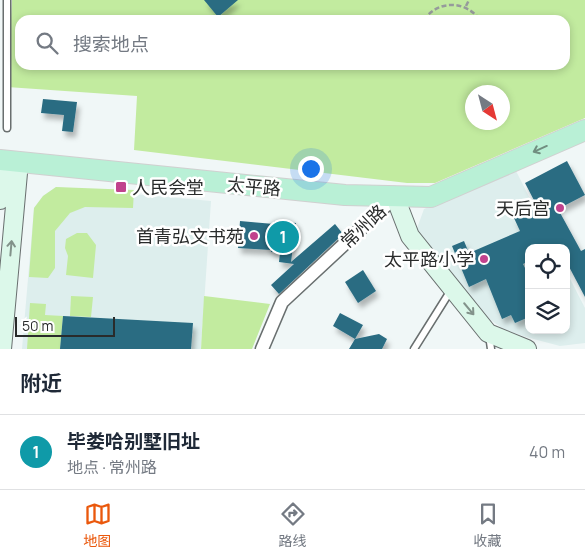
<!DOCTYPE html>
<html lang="zh">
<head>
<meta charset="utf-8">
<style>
  :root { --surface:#fff; --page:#f2f2f3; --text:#1f2937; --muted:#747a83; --line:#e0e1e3; --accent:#ea580c }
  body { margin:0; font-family:Manrope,"Noto Sans SC",sans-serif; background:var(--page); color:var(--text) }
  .controls { position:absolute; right:15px; bottom:15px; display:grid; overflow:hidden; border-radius:10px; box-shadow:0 2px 8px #0003 }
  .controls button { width:45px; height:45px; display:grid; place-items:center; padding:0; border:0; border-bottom:1px solid var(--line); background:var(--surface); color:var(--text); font:25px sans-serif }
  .compass { position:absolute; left:465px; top:85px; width:45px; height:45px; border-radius:50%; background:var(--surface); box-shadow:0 2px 8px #0003; rotate:144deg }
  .scale { position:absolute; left:15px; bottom:12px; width:100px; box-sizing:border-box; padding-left:5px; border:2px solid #292b2b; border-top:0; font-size:14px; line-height:18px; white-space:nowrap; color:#292b2b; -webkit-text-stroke:4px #fff; paint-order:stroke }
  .you { position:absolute; left:310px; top:168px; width:18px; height:18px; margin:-12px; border:4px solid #fff; border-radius:50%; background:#1a73e8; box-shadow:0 0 0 8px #1a73e833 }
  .badge { display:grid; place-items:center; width:32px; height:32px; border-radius:50%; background:var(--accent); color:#fff; font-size:16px; font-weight:700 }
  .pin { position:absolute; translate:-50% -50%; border:2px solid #fff; box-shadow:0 1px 5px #0006 }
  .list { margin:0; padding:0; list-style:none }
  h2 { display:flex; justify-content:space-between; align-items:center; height:65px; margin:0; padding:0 20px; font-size:21px }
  h2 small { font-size:16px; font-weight:400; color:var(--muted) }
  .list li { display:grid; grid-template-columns:32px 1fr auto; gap:15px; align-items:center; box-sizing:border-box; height:75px; padding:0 20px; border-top:1px solid var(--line) }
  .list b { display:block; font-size:19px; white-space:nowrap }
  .list p { margin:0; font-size:16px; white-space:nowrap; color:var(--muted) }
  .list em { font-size:16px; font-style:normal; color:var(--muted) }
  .icon { flex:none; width:28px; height:28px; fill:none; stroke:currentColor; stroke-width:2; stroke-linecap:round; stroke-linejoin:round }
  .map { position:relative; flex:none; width:585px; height:349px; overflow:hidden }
  .search { position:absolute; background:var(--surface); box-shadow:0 2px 8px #0003; left:15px; right:15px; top:15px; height:55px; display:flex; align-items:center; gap:12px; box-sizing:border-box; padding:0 18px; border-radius:15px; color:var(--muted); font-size:19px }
  .sheet { height:140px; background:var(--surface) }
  nav { display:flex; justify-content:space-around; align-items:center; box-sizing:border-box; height:70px; border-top:1px solid var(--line); background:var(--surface); font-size:14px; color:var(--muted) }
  nav a { display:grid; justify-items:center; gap:2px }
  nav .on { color:var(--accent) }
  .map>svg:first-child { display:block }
  .built { fill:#ddeeed }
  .green { fill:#c2eb9f; fill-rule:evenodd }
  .building { fill:#2a6c82; filter:url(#shadow) }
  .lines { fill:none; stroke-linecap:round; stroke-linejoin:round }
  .service-casing { stroke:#696f6f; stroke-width:9 }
  .minor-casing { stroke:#696f6f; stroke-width:15 }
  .secondary-casing { stroke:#696f6f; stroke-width:20 }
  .primary-casing { stroke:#d0d0d0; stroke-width:22 }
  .path { stroke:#969b9b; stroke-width:2.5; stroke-dasharray:5 2.5; stroke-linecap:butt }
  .service { stroke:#fff; stroke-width:6 }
  .minor { stroke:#fff; stroke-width:12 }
  .secondary { stroke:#dcf8ea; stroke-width:18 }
  .primary { stroke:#b9f0d6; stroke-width:20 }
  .oneway { stroke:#718e80 }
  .oneway2 { stroke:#82928a }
  .poi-dot { fill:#c1428d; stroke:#fff; stroke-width:2 }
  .labels { text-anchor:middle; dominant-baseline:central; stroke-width:5; stroke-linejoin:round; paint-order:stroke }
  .street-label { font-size:18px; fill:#292b2b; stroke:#fff }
  .poi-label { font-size:18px; fill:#292b2b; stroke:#fff; text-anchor:end }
</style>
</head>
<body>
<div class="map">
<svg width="585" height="349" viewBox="0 0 585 349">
  <defs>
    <filter id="shadow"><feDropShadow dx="3" dy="5.5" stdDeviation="2.5" flood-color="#0004"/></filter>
  </defs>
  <rect width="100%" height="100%" fill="#f0f7f7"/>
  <g class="built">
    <path d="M515,169L555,248H529V330H566V271L585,308V343L560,346L526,337L505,330L486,317L416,231L424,209Z"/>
    <path d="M56,187L211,201L201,349H22L34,208L43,196Z"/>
  </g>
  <g class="green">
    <path d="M12,0H585V118L435,183H407L134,150L137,96L7,87ZM20,20H565V65H20ZM472,92H502V122H472Z"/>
    <path d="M56,187L134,190L133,208L85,207L70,213L55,231V268L48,278L29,277L34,208L43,196Z"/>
    <path d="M77,233H87L96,245L93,278L66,275L68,256L65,248L66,239Z"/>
    <path d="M71,296L93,297L91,317L70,316Z"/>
    <path d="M204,296L270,304L252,349H201Z"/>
    <path d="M30,303L46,304L45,315L63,316L60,349H27Z"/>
  </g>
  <g class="building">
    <path d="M204,0H238L218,17Z"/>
    <path d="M43,99L77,102L73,132L62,131L64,115L41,113Z"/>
    <path d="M567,161L585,195L558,209L581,251L585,249V297L566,261V248H529V261L523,264L529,276V317L515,323L511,315L502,319L486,279L469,287L452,246L464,241L469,253L520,231L514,218L538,208L525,183Z"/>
    <path d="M240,221L274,224V221L296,223L291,262L335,224L343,234L279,294L271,285L294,264L279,262L280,252H271V250L238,248Z"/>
    <path d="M363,270L376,291L358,303L345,282Z"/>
    <path d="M340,313L363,325L355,339L379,334L387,339L382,349H349L355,339L333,326Z"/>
    <path d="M63,316L193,323L191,349H60Z"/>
  </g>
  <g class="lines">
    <g class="service-casing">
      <g id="service">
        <path d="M7,128V0"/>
        <path d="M489,335L491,349"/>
        <path d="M414,349L451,290"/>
      </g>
    </g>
    <g class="minor-casing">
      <path id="minor" d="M262,349L282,302L395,197"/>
    </g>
    <g class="secondary-casing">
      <g id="secondary">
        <path d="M395,197L410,236L488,333L527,349"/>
        <path d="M0,200L2,160"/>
        <path d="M2,349L19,162"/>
      </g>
    </g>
    <g class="primary-casing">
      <path id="primary" d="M0,160L345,195L431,197L585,130"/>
    </g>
    <g class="path">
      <path d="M466,6L469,0"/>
      <path d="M424,20C437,0 466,0 480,20"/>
      <path d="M443,65L455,66L460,65"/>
    </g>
    <use href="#service" class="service"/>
    <use href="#minor" class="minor"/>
    <use href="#secondary" class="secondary"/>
    <use href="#primary" class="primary"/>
  </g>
  <defs><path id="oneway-shaft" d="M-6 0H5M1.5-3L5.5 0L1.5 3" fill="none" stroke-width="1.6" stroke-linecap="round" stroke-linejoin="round" transform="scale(1.25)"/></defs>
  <use class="oneway" href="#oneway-shaft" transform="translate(540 149) rotate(156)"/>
  <g class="oneway2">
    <use href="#oneway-shaft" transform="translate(11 248) rotate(-85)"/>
    <use href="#oneway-shaft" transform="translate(469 309) rotate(50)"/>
  </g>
  <g class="poi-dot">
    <rect x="115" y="181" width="12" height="12" rx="2.5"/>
    <circle cx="560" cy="208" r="5"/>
    <circle cx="254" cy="236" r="5"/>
    <circle cx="484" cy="259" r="5"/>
  </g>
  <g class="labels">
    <g class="street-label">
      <text transform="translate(254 186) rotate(5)">太平路</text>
      <text transform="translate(363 226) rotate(-43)">常州路</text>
    </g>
    <g class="poi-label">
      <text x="132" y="187" text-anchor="start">人民会堂</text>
      <text x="550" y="208">天后宫</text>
      <text x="244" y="236">首青弘文书苑</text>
      <text x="474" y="259">太平路小学</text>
    </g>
  </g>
</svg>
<div class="controls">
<button><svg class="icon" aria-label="locate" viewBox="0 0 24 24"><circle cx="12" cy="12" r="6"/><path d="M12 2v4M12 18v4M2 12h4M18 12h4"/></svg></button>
<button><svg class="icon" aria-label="layers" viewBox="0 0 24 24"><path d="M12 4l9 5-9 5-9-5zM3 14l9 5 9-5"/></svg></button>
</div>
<svg class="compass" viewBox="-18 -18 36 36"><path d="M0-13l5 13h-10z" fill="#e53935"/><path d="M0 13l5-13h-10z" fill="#747a83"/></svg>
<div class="scale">50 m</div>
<div class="you"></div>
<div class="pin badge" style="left:283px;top:237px;background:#0f9aa8">1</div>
<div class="search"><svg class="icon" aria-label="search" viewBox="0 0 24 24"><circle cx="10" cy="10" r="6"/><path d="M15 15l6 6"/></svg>搜索地点</div>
</div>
<section class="sheet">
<h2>附近<small></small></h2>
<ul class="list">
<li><span class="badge" style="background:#0f9aa8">1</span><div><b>毕娄哈别墅旧址</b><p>地点 · 常州路</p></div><em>40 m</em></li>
</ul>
</section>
<nav>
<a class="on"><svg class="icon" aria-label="map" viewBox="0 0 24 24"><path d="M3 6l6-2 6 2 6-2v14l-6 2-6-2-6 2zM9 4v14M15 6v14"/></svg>地图</a>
<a><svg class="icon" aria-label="directions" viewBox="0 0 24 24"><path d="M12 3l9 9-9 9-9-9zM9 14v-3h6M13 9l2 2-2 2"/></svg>路线</a>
<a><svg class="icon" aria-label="saved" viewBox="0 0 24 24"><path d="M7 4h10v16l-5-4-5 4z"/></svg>收藏</a>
</nav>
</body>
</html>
